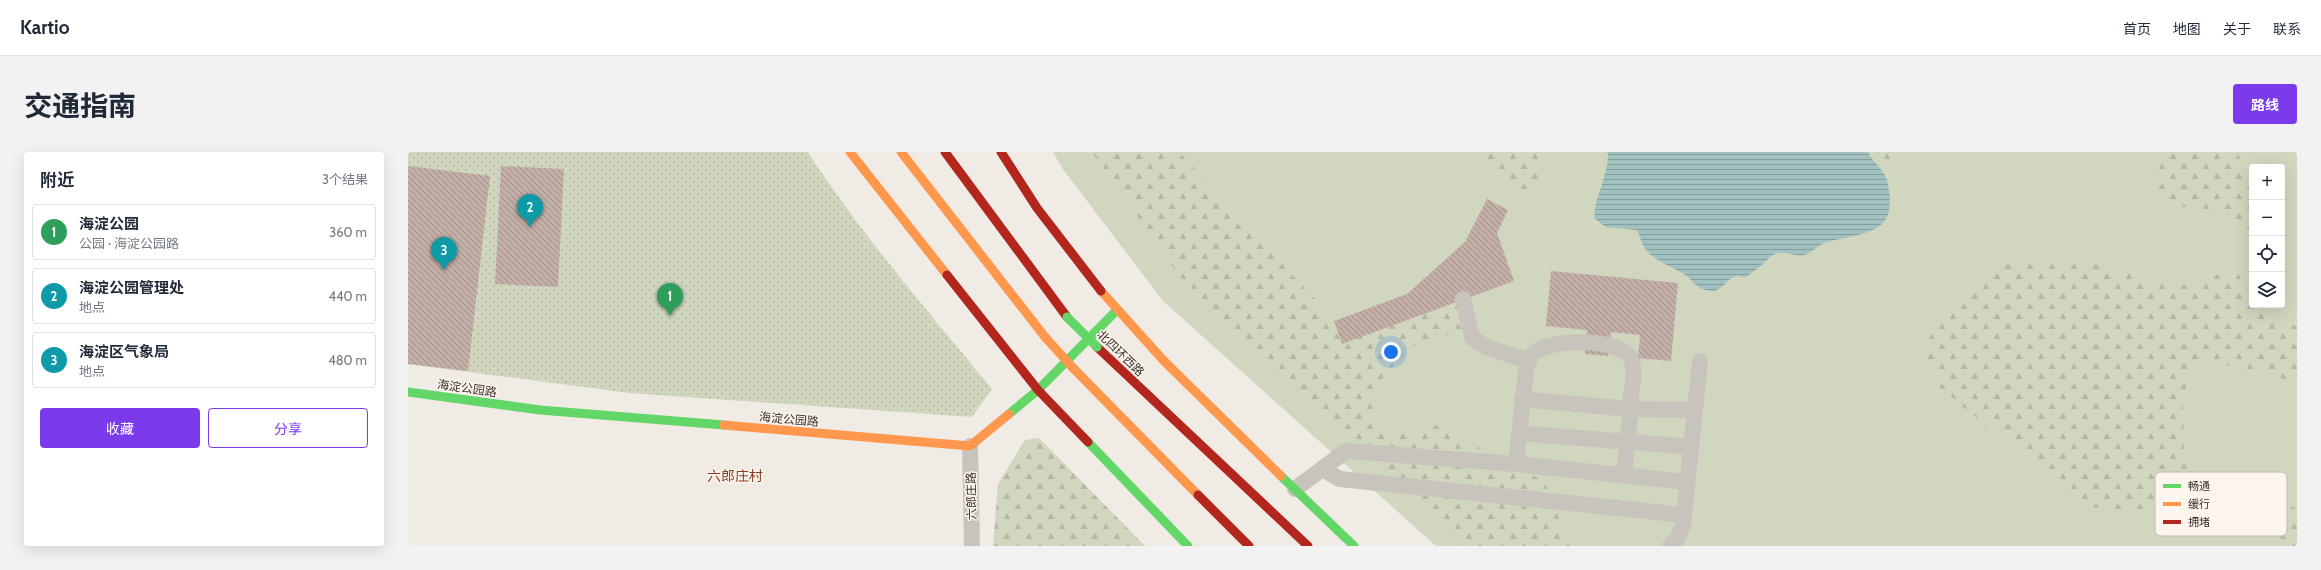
<!DOCTYPE html>
<html lang="zh">
<head>
<meta charset="utf-8">
<style>
  :root { --surface:#fff; --page:#f2f2f3; --text:#1f2937; --muted:#747a83; --line:#e0e1e3; --accent:#7c3aed }
  body { margin:0; font-family:Cabin,"Noto Sans SC",sans-serif; background:var(--page); color:var(--text) }
  .controls { position:absolute; right:12px; top:12px; display:grid; overflow:hidden; border-radius:4px; box-shadow:0 4px 16px #0002 }
  .controls button { width:36px; height:36px; display:grid; place-items:center; padding:0; border:0; border-bottom:1px solid var(--line); background:var(--surface); color:var(--text); font:20px sans-serif }
  .you { position:absolute; left:983px; top:200px; width:14px; height:14px; margin:-10px; border:3px solid #fff; border-radius:50%; background:#1a73e8; box-shadow:0 0 0 6px #1a73e833 }
  .badge { display:grid; place-items:center; width:26px; height:26px; border-radius:50%; background:var(--accent); color:#fff; font-size:13px; font-weight:700 }
  .pin { position:absolute; translate:-50% -33px; filter:drop-shadow(0 1px 2px #0008) }
  .pin::after { content:''; position:absolute; top:21px; width:14px; height:12px; background:inherit; clip-path:polygon(0 0,100% 0,50% 100%) }
  .list { margin:0; padding:0; list-style:none }
  h2 { display:flex; justify-content:space-between; align-items:center; height:52px; margin:0; padding:0 16px; font-size:17px }
  h2 small { font-size:13px; font-weight:400; color:var(--muted) }
  .list li { display:grid; grid-template-columns:26px 1fr auto; gap:12px; align-items:center; box-sizing:border-box; height:56px; margin:0 8px 8px; padding:0 8px; border:1px solid var(--line); border-radius:4px }
  .list b { display:block; font-size:15px; white-space:nowrap }
  .list p { margin:0; font-size:13px; white-space:nowrap; color:var(--muted) }
  .list em { font-size:13px; font-style:normal; color:var(--muted) }
  .actions { display:flex; gap:8px; padding:12px 16px }
  .actions a { flex:1; padding:9px 0; border:1px solid var(--accent); border-radius:4px; text-align:center; font-size:14px; color:var(--accent) }
  .actions .main { background:var(--accent); color:#fff }
  .icon { flex:none; width:22px; height:22px; fill:none; stroke:currentColor; stroke-width:2; stroke-linecap:round; stroke-linejoin:round }
  .map { position:relative; flex:none; width:1889px; height:394px; overflow:hidden; border-radius:4px }
  header { display:flex; align-items:center; gap:24px; box-sizing:border-box; height:56px; padding:0 20px; background:var(--surface); border-bottom:1px solid var(--line) }
  header strong { font-size:19px }
  nav { display:flex; gap:22px; margin-inline-start:auto; font-size:14px }
  .intro { display:flex; align-items:center; justify-content:space-between; box-sizing:border-box; height:96px; padding:0 24px }
  h1 { margin:0; font-size:28px }
  .button { padding:10px 18px; border-radius:4px; background:var(--accent); color:#fff; font-size:14px; font-weight:700 }
  main { display:flex; gap:24px; padding:0 24px }
  aside { flex:1; background:var(--surface); border-radius:4px; box-shadow:0 4px 16px #0002 }
  .map>svg:first-child { display:block }
  .grass { fill:#d1d6bf; fill-rule:evenodd }
  .forest { fill:url(#forest-firs) }
  .park { fill:url(#park-dots) }
  .water { fill:url(#water-rules) }
  .building { fill:url(#building-back-hatch) }
  .lines { fill:none; stroke-linecap:round; stroke-linejoin:round }
  .street { stroke:#c9c3be; stroke-width:16 }
  .fast { stroke:#63d668; stroke-width:9 }
  .slow { stroke:#ff974d; stroke-width:9 }
  .jam { stroke:#b3261e; stroke-width:9 }
  .fast-bridge { stroke:#63d668; stroke-width:9 }
  .slow-bridge { stroke:#ff974d; stroke-width:9 }
  .labels { text-anchor:middle; dominant-baseline:central; stroke-width:3; stroke-linejoin:round; paint-order:stroke }
  .street-label { font-size:12px; fill:#3b302b; stroke:#fbf5ee }
  .quarter-label { font-size:14px; fill:#8c3b22; stroke:#fbf5ee }
  .key { fill:#fbf5ee; stroke:#c1bab4; stroke-width:1 }
  .key-label { font-size:11px; fill:#3b302b }
</style>
</head>
<body>
<header>
<strong>Kartio</strong>
<nav><a>首页</a><a>地图</a><a>关于</a><a>联系</a></nav>
</header>
<div class="intro"><h1>交通指南</h1><a class="button">路线</a></div>
<main>
<aside>
<h2>附近<small>3个结果</small></h2>
<ul class="list">
<li><span class="badge" style="background:#2e9e5b">1</span><div><b>海淀公园</b><p>公园 · 海淀公园路</p></div><em>360 m</em></li>
<li><span class="badge" style="background:#0f9aa8">2</span><div><b>海淀公园管理处</b><p>地点</p></div><em>440 m</em></li>
<li><span class="badge" style="background:#0f9aa8">3</span><div><b>海淀区气象局</b><p>地点</p></div><em>480 m</em></li>
</ul>
<div class="actions"><a class="main">收藏</a><a>分享</a></div>
</aside>
<div class="map">
<svg width="1889" height="394" viewBox="0 0 1889 394">
  <defs>
    <pattern id="forest-firs" width="22" height="20" patternUnits="userSpaceOnUse"><rect width="22" height="20" fill="#d1d6bf"/><path d="M5 1l3.5 6h-7zM16 11l3.5 6h-7z" fill="#b4b8a4"/></pattern>
    <pattern id="park-dots" width="8" height="8" patternUnits="userSpaceOnUse"><rect width="8" height="8" fill="#d1d6bf"/><path d="M2 2h.1M6 6h.1" fill="none" stroke="#b4b8a4" stroke-width="1.8" stroke-linecap="round"/></pattern>
    <pattern id="water-rules" width="6" height="5" patternUnits="userSpaceOnUse"><rect width="6" height="5" fill="#a1c2c1"/><path d="M0 2.5h6" fill="none" stroke="#849e9d"/></pattern>
    <pattern id="building-back-hatch" width="6" height="6" patternUnits="userSpaceOnUse"><rect width="6" height="6" fill="#c3afa7"/><path d="M-1 5l2 2M0 0l6 6M5-1l2 2" fill="none" stroke="#a08f88"/></pattern>
  </defs>
  <rect width="100%" height="100%" fill="#f0ebe5"/>
  <path class="grass" d="M645,0H1889V394H1028L755,149L654,16ZM1844,15H1874V153H1844Z"/>
  <g class="forest">
    <path d="M684,0H771L920,161L934,191L1047,150L1069,152L1055,178L1005,194L978,220L966,242L965,262L971,276L1000,280L1022,270L1136,329L1162,394H1052L772,125Z"/>
    <path d="M1077,0H1133L1137,7L1133,39L1112,44L1088,26Z"/>
    <path d="M1463,0H1493L1483,23L1476,19Z"/>
    <path d="M1755,0H1830L1834,14L1844,20V89L1837,86L1829,67L1802,60L1786,53L1770,56L1752,45C1747,30 1745,13 1755,0Z"/>
    <path d="M1677,109L1757,131L1783,133L1828,115L1834,130L1844,141V153H1855L1867,165L1889,175V230L1805,210L1783,216L1775,249L1776,298L1788,320L1819,323L1860,334L1889,358V394H1875L1853,349L1818,340L1729,359L1680,355L1620,304L1565,263L1529,233L1518,210L1520,189L1532,162L1554,150L1571,133L1584,112Z"/>
    <path d="M631,286L737,394H585L590,332L617,288Z"/>
  </g>
  <path class="park" d="M0,0H400C454,84 521,160 584,237L564,265L221,241L0,212Z"/>
  <path class="water" d="M1200,0H1460C1464,10 1476,17 1479,28C1492,84 1459,79 1419,90C1409,93 1405,101 1396,103C1387,105 1379,99 1371,101C1369,101 1365,103 1363,104C1361,107 1342,123 1338,125C1334,126 1332,124 1329,124C1319,125 1314,140 1303,139C1287,137 1287,130 1276,122C1263,114 1249,110 1238,98C1234,93 1232,84 1229,78L1198,75L1186,66C1187,43 1201,23 1200,0Z"/>
  <g class="building">
    <path d="M0,14L82,24L60,219L0,212Z"/>
    <path d="M93,14L156,17L150,135L87,132Z"/>
    <path d="M1079,47L1100,58L1089,81L1106,129L934,192L926,169L999,142L1057,90Z"/>
    <path d="M1143,119L1270,131L1263,209L1230,206L1232,183L1203,180L1200,204L1177,202L1179,178L1138,174Z"/>
  </g>
  <g class="lines">
    <g class="street">
      <path d="M1055,147L1064,186L1078,195L1121,209"/>
      <path d="M1114,247L1221,257L1222,264L1217,315L1214,323"/>
      <path d="M1111,281L1283,295"/>
      <path d="M562,294L564,394"/>
      <path d="M1108,312L1119,211C1121,208 1123,203 1126,201C1143,186 1209,186 1222,205C1230,218 1222,243 1221,257L1287,258"/>
      <path d="M914,317L932,327L1276,363"/>
      <path d="M887,337L938,299L1108,312L1279,330"/>
      <path d="M1262,394L1269,387L1275,374L1292,209"/>
    </g>
    <g class="fast">
      <path d="M0,240L132,258L316,273"/>
      <path d="M601,262L630,238L708,159"/>
      <path d="M680,290L780,394"/>
      <path d="M873,324L946,394"/>
    </g>
    <g class="slow">
      <path d="M442,0L539,123"/>
      <path d="M493,0L637,185"/>
      <path d="M693,139L756,209L873,324"/>
      <path d="M665,216L790,343"/>
      <path d="M316,273L562,294L601,262"/>
    </g>
    <g class="jam">
      <path d="M537,0L659,165"/>
      <path d="M593,0L629,56L693,139"/>
      <path d="M539,123L630,238L680,290"/>
      <path d="M689,195L900,394"/>
      <path d="M790,343L841,394"/>
    </g>
    <path class="fast-bridge" d="M659,165L689,195"/>
    <path class="slow-bridge" d="M637,185L665,216"/>
  </g>
  <g class="labels">
    <g class="street-label">
      <text transform="translate(713 201) rotate(44)">北四环西路</text>
      <text transform="translate(59 236) rotate(8)">海淀公园路</text>
      <text transform="translate(381 267) rotate(5)">海淀公园路</text>
      <text transform="translate(563 344) rotate(-91)">六郎庄路</text>
    </g>
    <g class="quarter-label">
      <text x="327" y="324">六郎庄村</text>
    </g>
  </g>
  <rect x="1747" y="320" width="132" height="64" rx="6" class="key"/>
  <rect x="1755" y="332" width="18" height="4" fill="#63d668"/>
  <rect x="1755" y="350" width="18" height="4" fill="#ff974d"/>
  <rect x="1755" y="368" width="18" height="4" fill="#b3261e"/>
  <g class="key-label">
    <text x="1780" y="338">畅通</text>
    <text x="1780" y="356">缓行</text>
    <text x="1780" y="374">拥堵</text>
  </g>
</svg>
<div class="controls">
<button>+</button>
<button>−</button>
<button><svg class="icon" aria-label="locate" viewBox="0 0 24 24"><circle cx="12" cy="12" r="6"/><path d="M12 2v4M12 18v4M2 12h4M18 12h4"/></svg></button>
<button><svg class="icon" aria-label="layers" viewBox="0 0 24 24"><path d="M12 4l9 5-9 5-9-5zM3 14l9 5 9-5"/></svg></button>
</div>
<div class="you"></div>
<div class="pin badge" style="left:262px;top:164px;background:#2e9e5b">1</div>
<div class="pin badge" style="left:122px;top:75px;background:#0f9aa8">2</div>
<div class="pin badge" style="left:36px;top:118px;background:#0f9aa8">3</div>
</div>
</main>
</body>
</html>
